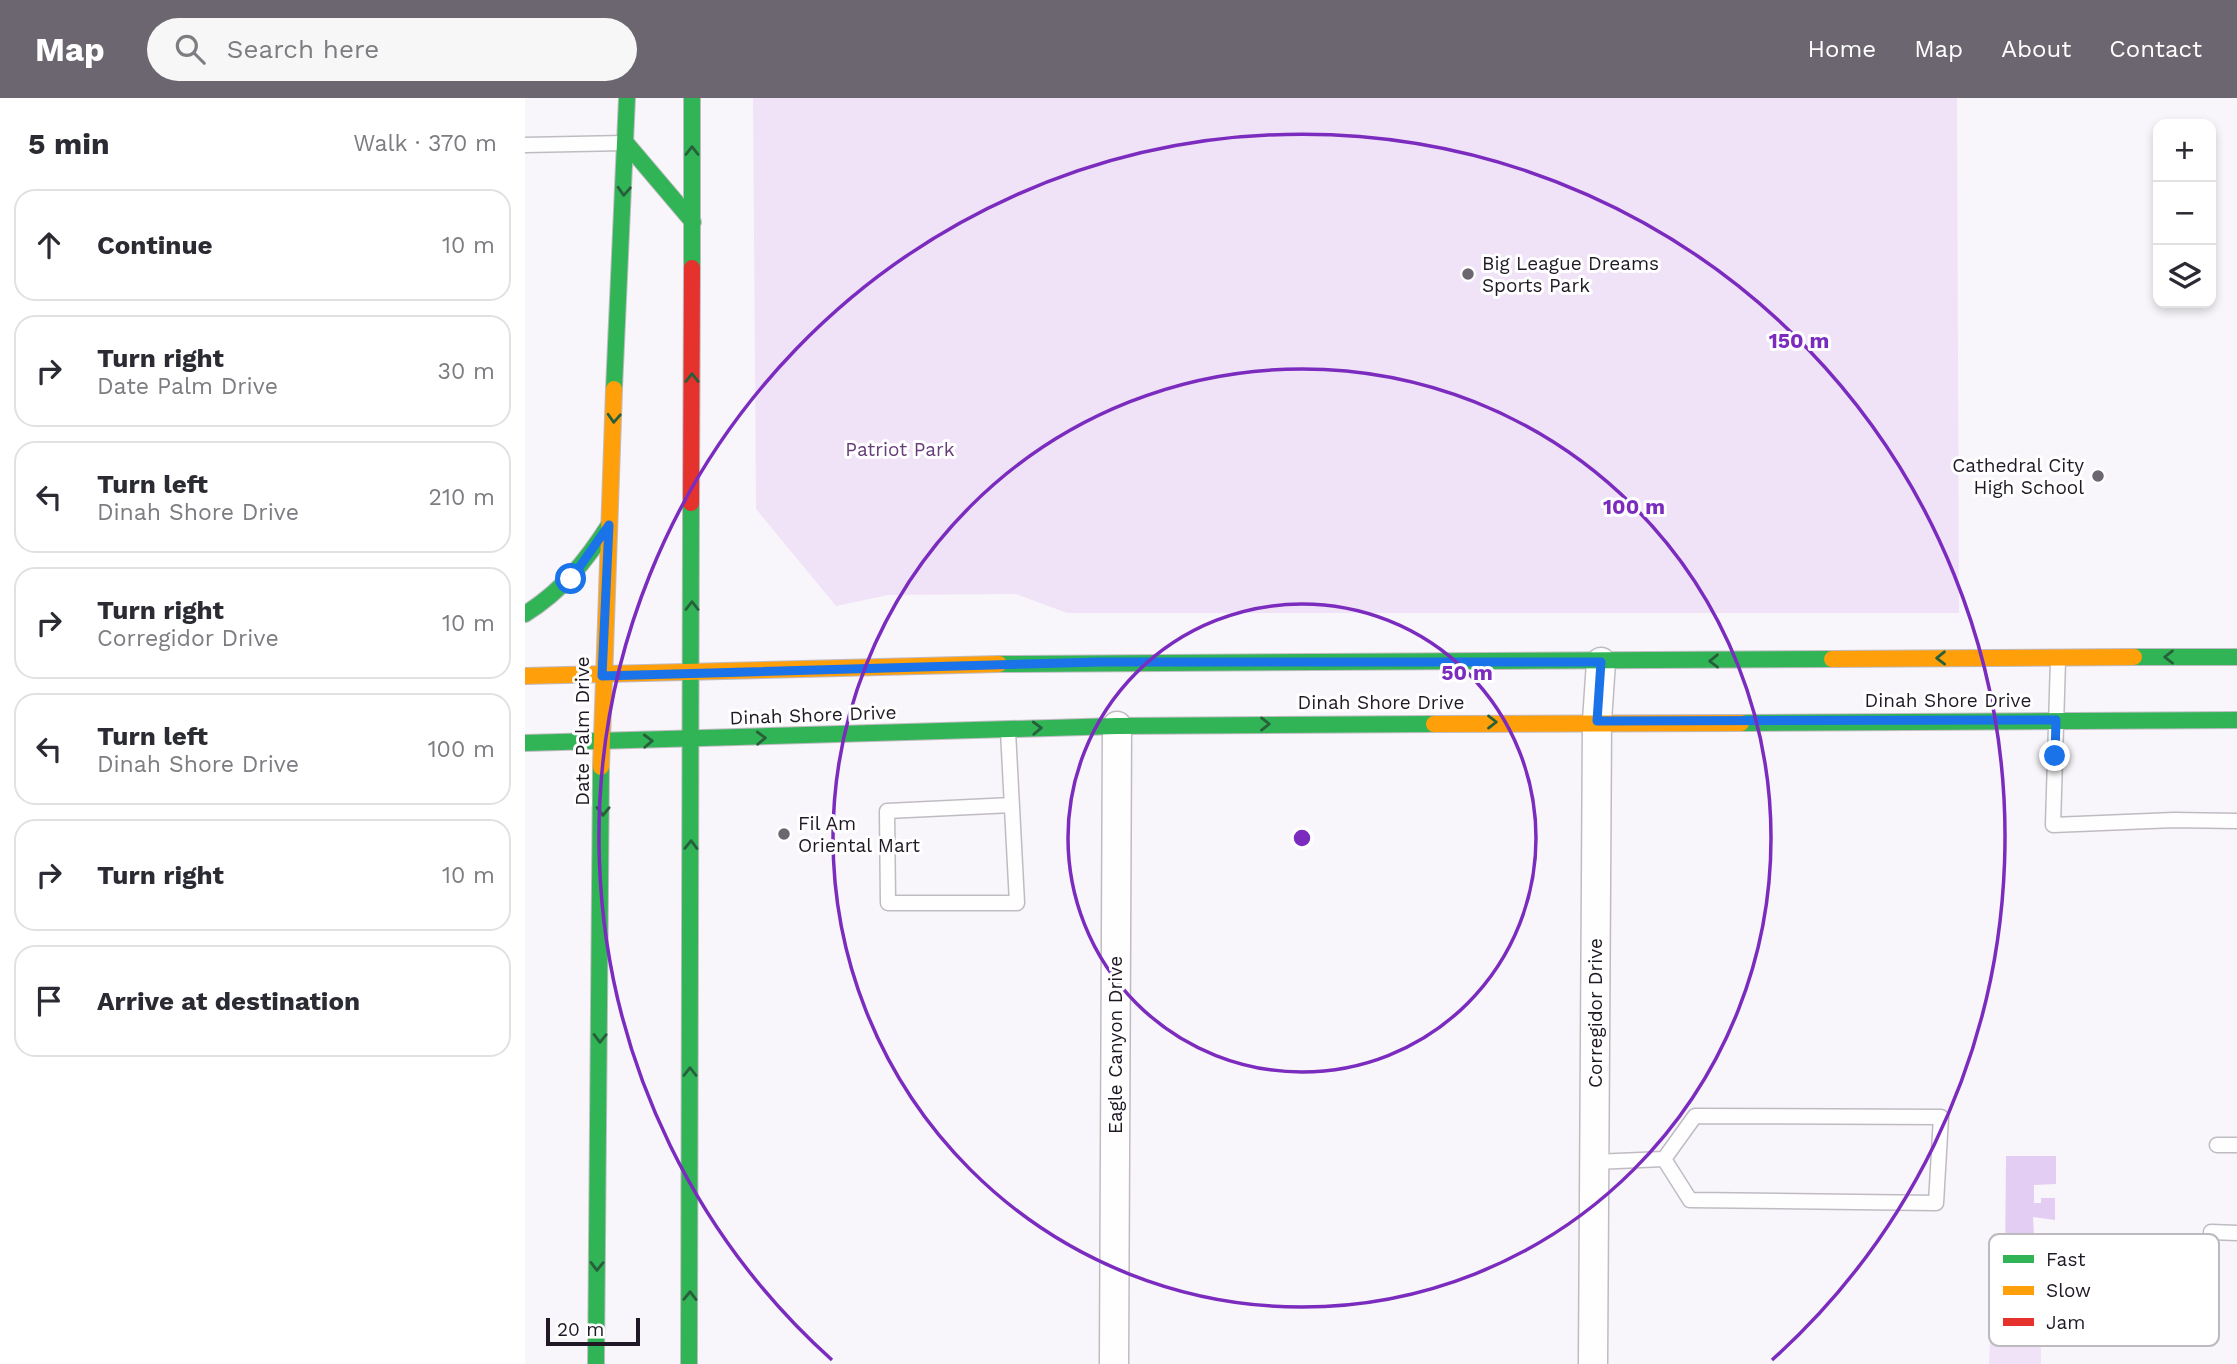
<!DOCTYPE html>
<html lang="en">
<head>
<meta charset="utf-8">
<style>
  :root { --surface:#fff; --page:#f7f7f7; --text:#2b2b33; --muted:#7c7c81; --line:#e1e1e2; --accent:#6c6670 }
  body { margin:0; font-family:"Work Sans",sans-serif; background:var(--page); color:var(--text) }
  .controls { position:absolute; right:21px; top:21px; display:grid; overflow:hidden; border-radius:14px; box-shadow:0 4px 10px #0003 }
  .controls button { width:63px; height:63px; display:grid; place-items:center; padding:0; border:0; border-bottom:2px solid var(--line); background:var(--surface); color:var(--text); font:35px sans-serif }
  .scale { position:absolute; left:21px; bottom:18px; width:94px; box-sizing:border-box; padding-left:7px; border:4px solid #201925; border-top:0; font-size:19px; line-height:24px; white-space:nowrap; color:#201925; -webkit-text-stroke:5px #fff; paint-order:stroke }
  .stop { position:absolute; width:21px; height:21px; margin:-16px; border:5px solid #1a73e8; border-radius:50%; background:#fff }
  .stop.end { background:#1a73e8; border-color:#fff; box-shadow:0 2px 7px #0008 }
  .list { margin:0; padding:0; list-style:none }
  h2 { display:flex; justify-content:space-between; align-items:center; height:91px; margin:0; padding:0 28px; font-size:30px }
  h2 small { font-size:23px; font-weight:400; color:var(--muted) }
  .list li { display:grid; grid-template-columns:46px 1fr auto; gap:21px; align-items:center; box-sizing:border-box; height:112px; margin:0 14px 14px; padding:0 14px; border:2px solid var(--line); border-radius:21px }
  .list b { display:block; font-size:26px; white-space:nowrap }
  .list p { margin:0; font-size:23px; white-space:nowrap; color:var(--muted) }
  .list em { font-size:23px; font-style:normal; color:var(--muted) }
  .icon { flex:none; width:38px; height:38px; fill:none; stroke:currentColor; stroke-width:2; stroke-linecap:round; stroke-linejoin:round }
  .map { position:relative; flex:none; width:1712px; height:1266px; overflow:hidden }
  header { display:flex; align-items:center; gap:42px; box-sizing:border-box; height:98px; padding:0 35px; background:var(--accent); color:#fff }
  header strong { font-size:33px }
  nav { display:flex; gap:38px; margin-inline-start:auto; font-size:24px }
  .search { width:490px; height:63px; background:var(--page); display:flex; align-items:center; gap:18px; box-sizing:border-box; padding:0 24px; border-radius:38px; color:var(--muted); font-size:26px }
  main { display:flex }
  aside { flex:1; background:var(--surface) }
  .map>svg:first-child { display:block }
  .green { fill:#f0e3f8 }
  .water { fill:#e4cdf2 }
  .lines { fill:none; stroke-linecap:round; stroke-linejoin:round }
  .lane-casing { stroke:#c0bbc3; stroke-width:17 }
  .street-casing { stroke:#c0bbc3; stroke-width:31 }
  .fast-casing { stroke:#c0bbc3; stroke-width:18 }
  .slow-casing { stroke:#c0bbc3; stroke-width:18 }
  .jam-casing { stroke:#c0bbc3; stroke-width:18 }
  .lane { stroke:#fefefe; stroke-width:14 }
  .street { stroke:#fefefe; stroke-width:28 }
  .fast { stroke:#30b455; stroke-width:16 }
  .slow { stroke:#ff9f0a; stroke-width:16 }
  .jam { stroke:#e5322d; stroke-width:16 }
  .oneway { stroke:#275f3b }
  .route { stroke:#1a73e8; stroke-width:9 }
  .ring { fill:none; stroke:#7b2cbf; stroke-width:3.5 }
  .poi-dot { fill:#6c6670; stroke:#fff; stroke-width:2.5 }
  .labels { text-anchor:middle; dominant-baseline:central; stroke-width:6; stroke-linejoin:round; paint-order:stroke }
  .poi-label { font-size:19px; fill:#201925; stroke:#fff; text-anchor:start }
  .park-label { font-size:19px; fill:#653d79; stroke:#fff }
  .street-label { font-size:19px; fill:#201925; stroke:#fff }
  .key { fill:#fff; stroke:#bcbabe; stroke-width:2 }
  .key-label { font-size:19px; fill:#201925 }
  .centre { fill:#7b2cbf; stroke:#fff; stroke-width:3.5 }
  .ring-label { font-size:21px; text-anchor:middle; font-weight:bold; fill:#7b2cbf; stroke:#fff; stroke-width:6; stroke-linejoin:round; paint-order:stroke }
</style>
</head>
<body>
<header>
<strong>Map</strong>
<div class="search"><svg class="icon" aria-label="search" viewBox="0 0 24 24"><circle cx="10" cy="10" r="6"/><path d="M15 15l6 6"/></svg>Search here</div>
<nav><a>Home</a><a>Map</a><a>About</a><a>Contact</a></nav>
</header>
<main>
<aside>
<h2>5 min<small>Walk · 370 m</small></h2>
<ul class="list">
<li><svg class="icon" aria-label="ahead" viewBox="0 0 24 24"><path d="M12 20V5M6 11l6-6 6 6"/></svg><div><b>Continue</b></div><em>10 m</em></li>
<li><svg class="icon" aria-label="right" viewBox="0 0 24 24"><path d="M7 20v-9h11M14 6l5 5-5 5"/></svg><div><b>Turn right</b><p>Date Palm Drive</p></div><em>30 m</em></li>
<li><svg class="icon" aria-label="left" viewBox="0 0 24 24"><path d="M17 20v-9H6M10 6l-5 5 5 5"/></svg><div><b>Turn left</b><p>Dinah Shore Drive</p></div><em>210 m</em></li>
<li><svg class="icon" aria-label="right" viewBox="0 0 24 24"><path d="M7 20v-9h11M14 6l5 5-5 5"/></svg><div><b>Turn right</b><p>Corregidor Drive</p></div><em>10 m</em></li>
<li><svg class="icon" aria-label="left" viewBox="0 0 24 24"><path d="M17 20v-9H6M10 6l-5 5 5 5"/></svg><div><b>Turn left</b><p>Dinah Shore Drive</p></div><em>100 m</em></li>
<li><svg class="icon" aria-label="right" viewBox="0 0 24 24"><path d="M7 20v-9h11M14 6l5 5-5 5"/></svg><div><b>Turn right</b></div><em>10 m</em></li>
<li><svg class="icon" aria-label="arrive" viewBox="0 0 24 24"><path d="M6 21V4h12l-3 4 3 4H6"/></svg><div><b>Arrive at destination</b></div></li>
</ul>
</aside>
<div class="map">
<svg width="1712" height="1266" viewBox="0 0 1712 1266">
  <rect width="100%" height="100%" fill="#f8f6fa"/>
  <g class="green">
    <path d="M228,0H1432L1434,515H542L491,496L363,497L311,508L231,411Z"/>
    <path d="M1465,1241L1516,1242V1266H1464Z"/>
  </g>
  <path class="water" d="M1481,1058H1531V1086L1509,1087V1105H1516V1100H1530V1122L1508,1119L1509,1136L1530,1137V1165H1480Z"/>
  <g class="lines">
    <g class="lane-casing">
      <g id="lane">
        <path d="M0,47L100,45"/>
        <path d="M1533,562L1528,727L1649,722L1712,723"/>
        <path d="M483,633L492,805H363L362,713L487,707"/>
        <path d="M1692,1047H1712"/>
        <path d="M1069,1064L1139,1061L1165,1102L1411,1105L1416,1019L1170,1018L1139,1061"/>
        <path d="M1686,1134L1712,1135"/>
      </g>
    </g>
    <g class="street-casing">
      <g id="street">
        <path d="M589,1266L592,628"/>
        <path d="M1068,1266L1072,623L1076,564"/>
      </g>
    </g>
    <g class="fast-casing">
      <g id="fast">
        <path d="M101,45L168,124"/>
        <path d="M167,170V0"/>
        <path d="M89,291L102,0"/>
        <path d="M0,516C37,493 61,463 84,427"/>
        <path d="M1609,559H1712"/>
        <path d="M474,566L1307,561"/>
        <path d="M1216,625L1712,622"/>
        <path d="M0,645L592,628L909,626"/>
        <path d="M71,1266L76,669"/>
        <path d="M164,1266L166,405"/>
      </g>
    </g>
    <g class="slow-casing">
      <g id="slow">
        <path d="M1307,561L1609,559"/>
        <path d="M0,578L474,566"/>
        <path d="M909,626L1216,625"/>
        <path d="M76,669L89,291"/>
      </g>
    </g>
    <g class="jam-casing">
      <path id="jam" d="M166,405L167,170"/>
    </g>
    <use href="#lane" class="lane"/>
    <use href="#street" class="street"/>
    <use href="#fast" class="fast"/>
    <use href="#slow" class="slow"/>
    <use href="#jam" class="jam"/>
  </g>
  <defs><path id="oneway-chevron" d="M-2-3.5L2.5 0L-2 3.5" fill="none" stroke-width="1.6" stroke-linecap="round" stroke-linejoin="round" transform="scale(1.75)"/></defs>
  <g class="oneway">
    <use href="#oneway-chevron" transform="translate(167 53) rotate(-90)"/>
    <use href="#oneway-chevron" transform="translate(99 93) rotate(93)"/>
    <use href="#oneway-chevron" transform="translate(167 280) rotate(-90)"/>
    <use href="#oneway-chevron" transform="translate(89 320) rotate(93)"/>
    <use href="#oneway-chevron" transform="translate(167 508) rotate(-90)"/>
    <use href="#oneway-chevron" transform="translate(1644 559) rotate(180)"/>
    <use href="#oneway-chevron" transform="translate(1416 560) rotate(179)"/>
    <use href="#oneway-chevron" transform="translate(1189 563) rotate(179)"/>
    <use href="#oneway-chevron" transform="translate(967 624)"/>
    <use href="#oneway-chevron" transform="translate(740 626)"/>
    <use href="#oneway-chevron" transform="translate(512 630) rotate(-2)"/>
    <use href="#oneway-chevron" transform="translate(236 640) rotate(-2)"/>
    <use href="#oneway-chevron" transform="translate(123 643) rotate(-2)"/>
    <use href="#oneway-chevron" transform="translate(78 713) rotate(91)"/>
    <use href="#oneway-chevron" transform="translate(166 747) rotate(-89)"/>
    <use href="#oneway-chevron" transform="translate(75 940) rotate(91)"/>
    <use href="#oneway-chevron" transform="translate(165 974) rotate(-90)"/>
    <use href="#oneway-chevron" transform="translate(72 1168) rotate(91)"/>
    <use href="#oneway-chevron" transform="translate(165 1198) rotate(-89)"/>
  </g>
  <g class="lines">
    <path class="route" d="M46,481L84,427L77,578L575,564H1076L1072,623L1531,622L1530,658"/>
  </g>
  <g class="ring">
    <circle cx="777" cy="740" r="234"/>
    <circle cx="777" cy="740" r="469"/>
    <path d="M307 1262A703 703 0 1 1 1247 1262"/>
  </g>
  <g class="poi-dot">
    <circle cx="943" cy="176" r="7"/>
    <circle cx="1573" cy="378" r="7"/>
    <circle cx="259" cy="736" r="7"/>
  </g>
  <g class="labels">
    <g class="poi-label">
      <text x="957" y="165">Big League Dreams<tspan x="957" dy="22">Sports Park</tspan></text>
      <text x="1559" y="367" text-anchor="end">Cathedral City<tspan x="1559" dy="22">High School</tspan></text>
      <text x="273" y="725">Fil Am<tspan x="273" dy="22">Oriental Mart</tspan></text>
    </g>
    <g class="park-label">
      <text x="375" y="351">Patriot Park</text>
    </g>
    <g class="street-label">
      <text x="1423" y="602">Dinah Shore Drive</text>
      <text x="856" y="604">Dinah Shore Drive</text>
      <text transform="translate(288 617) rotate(-2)">Dinah Shore Drive</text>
      <text transform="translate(57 633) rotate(-90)">Date Palm Drive</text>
      <text transform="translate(1070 915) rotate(-90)">Corregidor Drive</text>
      <text transform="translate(590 947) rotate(-90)">Eagle Canyon Drive</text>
    </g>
  </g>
  <rect x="1464" y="1136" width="230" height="112" rx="10" class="key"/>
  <rect x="1478" y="1157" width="31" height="8" fill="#30b455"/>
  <rect x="1478" y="1188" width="31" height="9" fill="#ff9f0a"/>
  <rect x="1478" y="1220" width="31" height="8" fill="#e5322d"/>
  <g class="key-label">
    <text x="1521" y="1168">Fast</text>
    <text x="1521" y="1199">Slow</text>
    <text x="1521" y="1231">Jam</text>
  </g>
  <circle cx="777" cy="740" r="10" class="centre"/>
  <g class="ring-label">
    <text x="1274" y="250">150 m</text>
    <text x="1109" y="416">100 m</text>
    <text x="942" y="582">50 m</text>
  </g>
</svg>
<div class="controls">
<button>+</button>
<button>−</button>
<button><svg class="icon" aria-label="layers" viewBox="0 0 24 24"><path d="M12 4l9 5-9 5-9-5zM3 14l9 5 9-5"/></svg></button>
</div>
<div class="scale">20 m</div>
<div class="stop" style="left:46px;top:481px"></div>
<div class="stop end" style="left:1530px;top:658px"></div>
</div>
</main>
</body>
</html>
